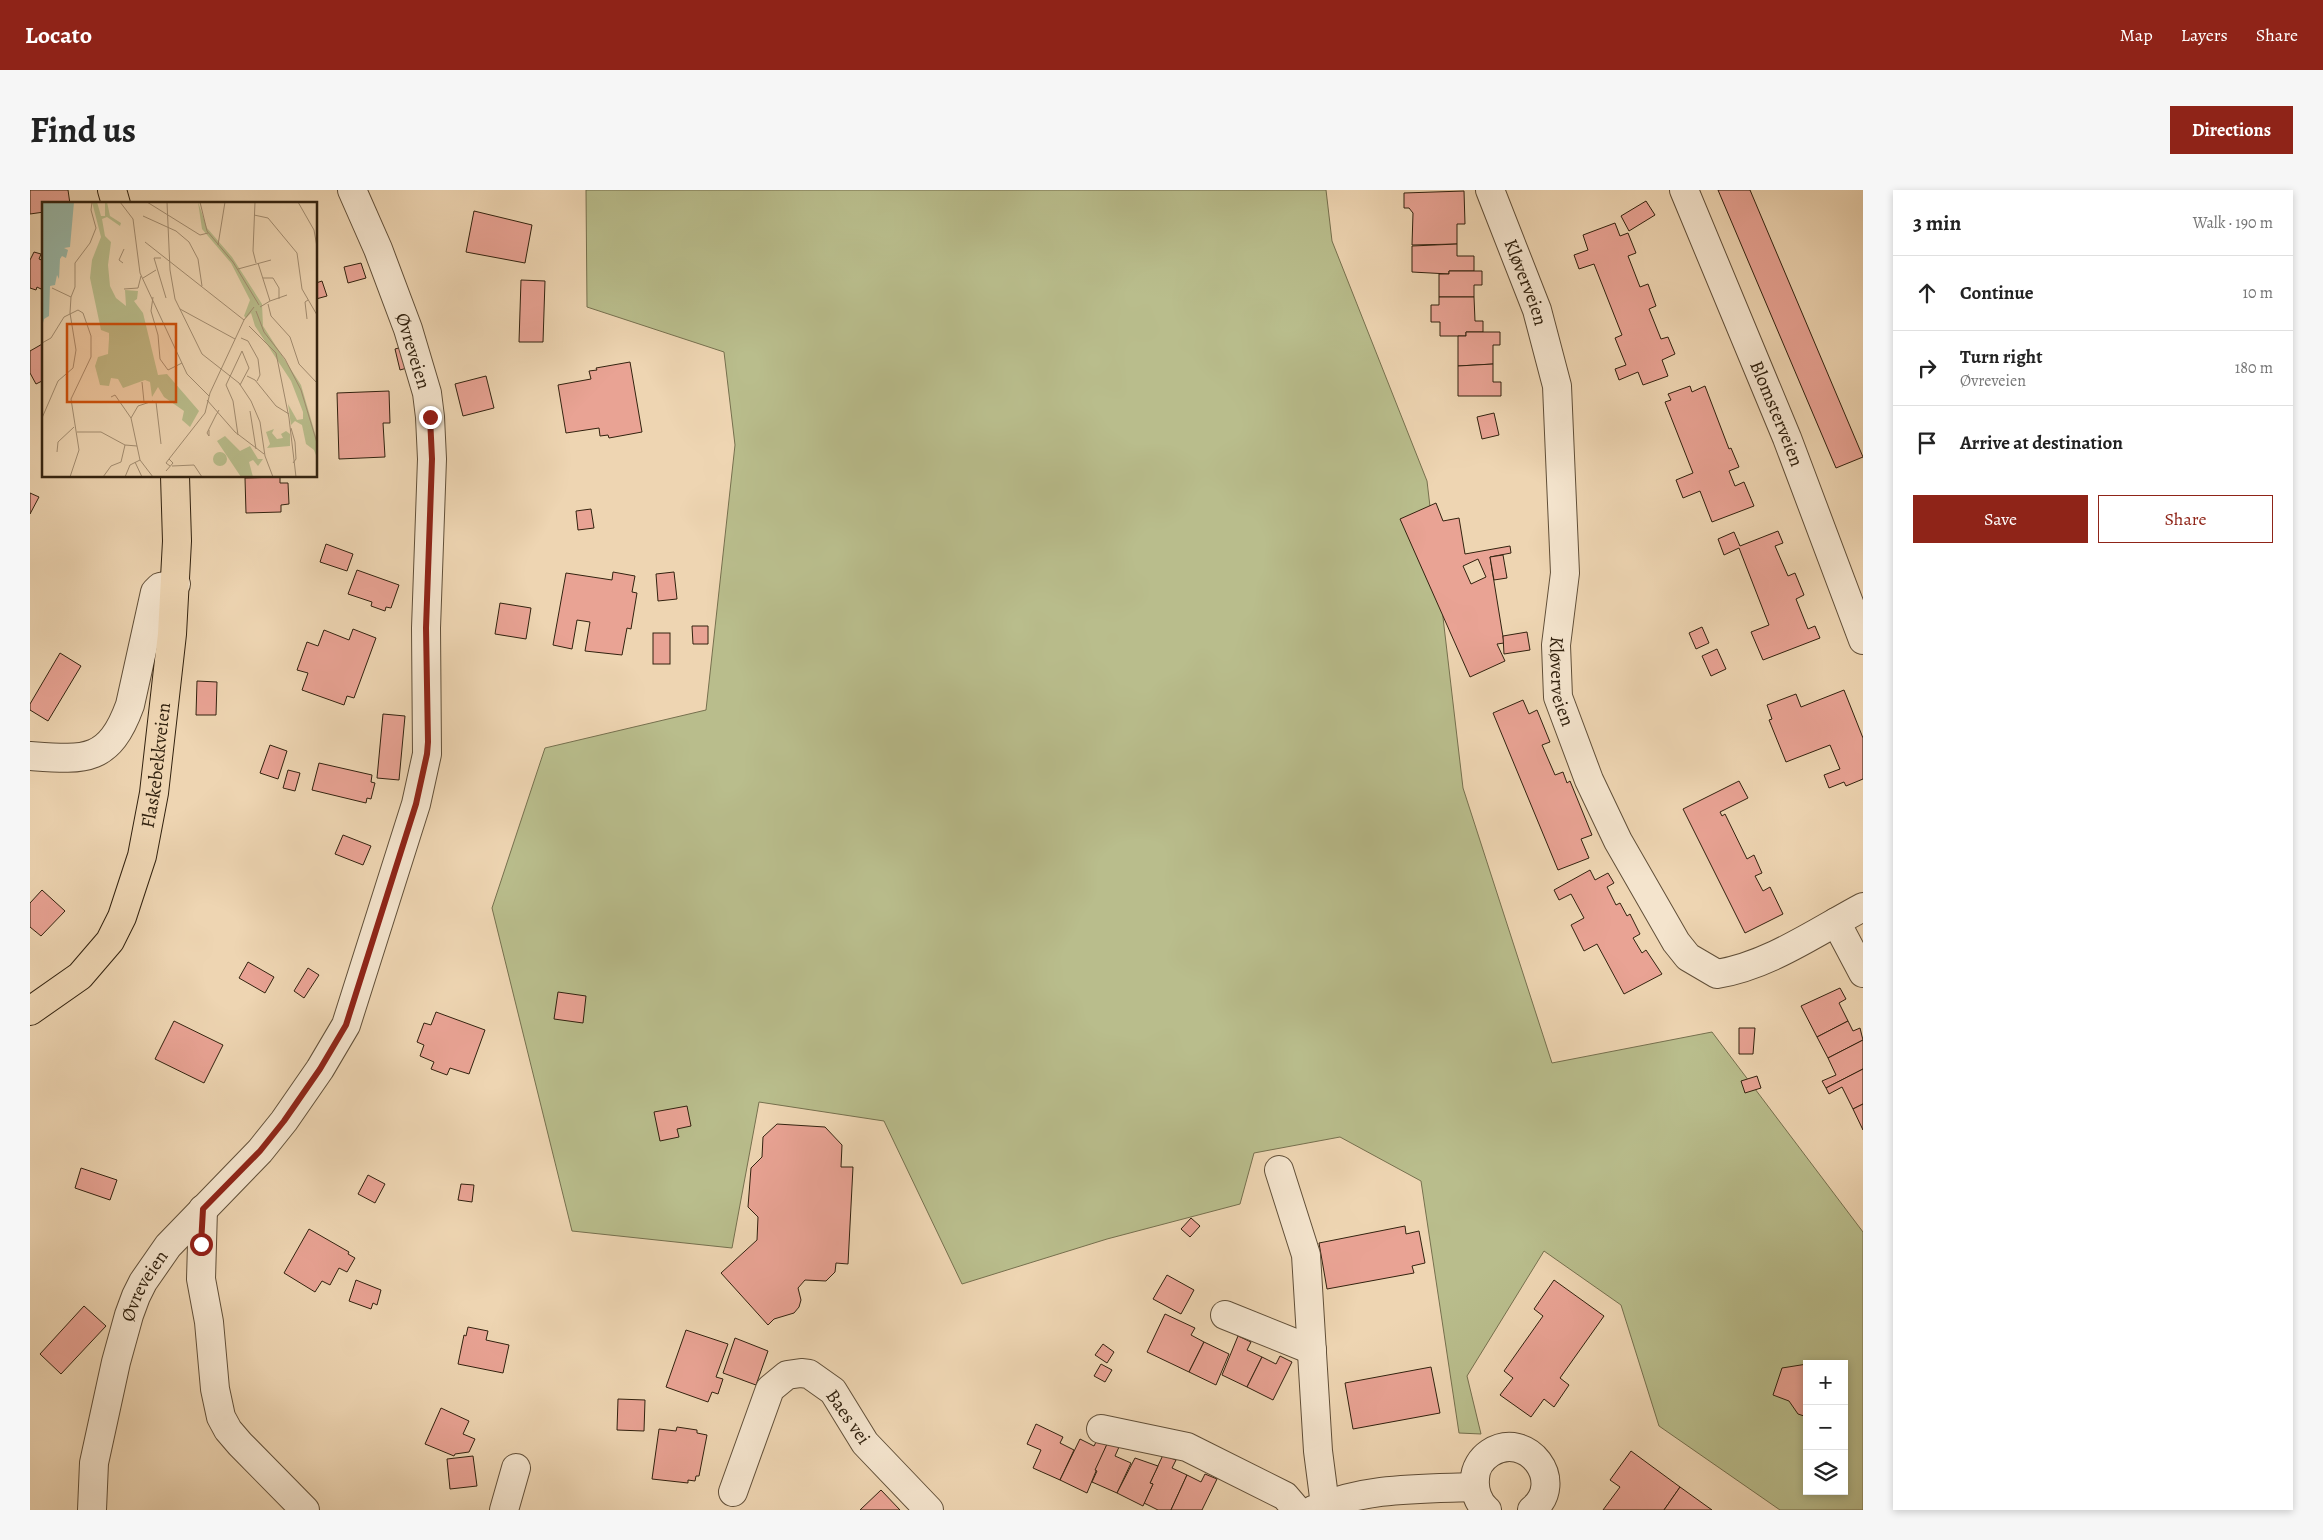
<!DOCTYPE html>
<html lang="en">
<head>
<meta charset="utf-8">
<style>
  :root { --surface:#fff; --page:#f6f6f6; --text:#222; --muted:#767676; --line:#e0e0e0; --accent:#8f2418 }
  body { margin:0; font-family:Alegreya,serif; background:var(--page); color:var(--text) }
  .controls { position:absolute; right:15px; bottom:15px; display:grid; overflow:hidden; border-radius:0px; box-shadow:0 2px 8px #0003 }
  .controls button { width:45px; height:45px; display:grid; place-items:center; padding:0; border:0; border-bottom:1px solid var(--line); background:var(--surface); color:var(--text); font:25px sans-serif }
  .stop { position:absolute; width:15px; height:15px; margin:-11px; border:4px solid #8f2418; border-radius:50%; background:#fff }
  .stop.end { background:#8f2418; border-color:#fff; box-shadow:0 1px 5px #0008 }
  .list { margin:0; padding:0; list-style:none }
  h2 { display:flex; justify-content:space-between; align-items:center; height:65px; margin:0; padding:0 20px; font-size:21px }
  h2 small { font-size:16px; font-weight:400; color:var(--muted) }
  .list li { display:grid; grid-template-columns:32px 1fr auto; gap:15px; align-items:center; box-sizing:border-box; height:75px; padding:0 20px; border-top:1px solid var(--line) }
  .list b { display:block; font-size:19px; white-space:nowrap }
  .list p { margin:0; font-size:16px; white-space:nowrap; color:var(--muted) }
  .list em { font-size:16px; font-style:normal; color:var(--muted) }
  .actions { display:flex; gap:10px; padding:15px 20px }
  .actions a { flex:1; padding:11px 0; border:1px solid var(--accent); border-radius:0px; text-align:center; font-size:18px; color:var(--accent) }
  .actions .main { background:var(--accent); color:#fff }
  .icon { flex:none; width:28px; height:28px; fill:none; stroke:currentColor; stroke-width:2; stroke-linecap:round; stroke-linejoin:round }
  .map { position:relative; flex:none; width:1833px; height:1320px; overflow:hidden; border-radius:0px }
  header { display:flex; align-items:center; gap:30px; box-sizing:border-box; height:70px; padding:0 25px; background:var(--accent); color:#fff }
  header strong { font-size:24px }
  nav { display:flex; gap:28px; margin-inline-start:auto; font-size:18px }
  .intro { display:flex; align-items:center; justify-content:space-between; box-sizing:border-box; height:120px; padding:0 30px }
  h1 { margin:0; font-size:35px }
  .button { padding:12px 22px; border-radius:0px; background:var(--accent); color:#fff; font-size:18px; font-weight:700 }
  main { display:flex; gap:30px; padding:0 30px }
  aside { flex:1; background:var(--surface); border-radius:0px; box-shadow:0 2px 8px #0003 }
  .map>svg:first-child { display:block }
  .green { fill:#b9bd8c; stroke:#76704e; fill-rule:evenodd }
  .building { fill:#e9a394; stroke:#32220f; fill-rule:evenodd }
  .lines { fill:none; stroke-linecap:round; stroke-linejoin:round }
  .minor-casing { stroke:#614f38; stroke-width:30 }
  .major-casing { stroke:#32220f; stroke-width:30 }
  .minor { stroke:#f4e4cd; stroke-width:28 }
  .major { stroke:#eed5b2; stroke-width:28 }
  .route { stroke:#8f2418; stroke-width:6 }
  .labels { text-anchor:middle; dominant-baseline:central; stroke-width:4.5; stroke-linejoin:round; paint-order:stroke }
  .street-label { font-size:19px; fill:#32220f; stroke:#f4e4cd }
  .inset-road { fill:none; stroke:#a38d71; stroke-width:1 }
  .view { fill:#cd510c; fill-opacity:0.15; stroke:#cd510c; stroke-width:2.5 }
  .inset-edge { fill:none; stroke:#32220f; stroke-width:2.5 }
</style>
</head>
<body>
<header>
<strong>Locato</strong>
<nav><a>Map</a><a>Layers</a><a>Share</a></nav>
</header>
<div class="intro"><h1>Find us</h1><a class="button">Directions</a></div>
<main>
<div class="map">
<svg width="1833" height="1320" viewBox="0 0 1833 1320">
  <rect width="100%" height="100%" fill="#eed5b2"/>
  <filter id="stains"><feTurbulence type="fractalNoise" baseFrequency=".004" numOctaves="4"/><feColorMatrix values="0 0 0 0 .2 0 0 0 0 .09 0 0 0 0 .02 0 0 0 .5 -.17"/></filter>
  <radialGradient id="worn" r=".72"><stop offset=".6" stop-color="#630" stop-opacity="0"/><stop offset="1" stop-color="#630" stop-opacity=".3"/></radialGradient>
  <path class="green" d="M556,0H1296L1302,51L1397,291L1433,598L1522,873L1682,842L1833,1042V1320H1750L1629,1236L1591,1115L1514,1061L1437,1186L1451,1244L1429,1243L1391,991L1310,947L1224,963L1210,1014L1077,1049L932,1094L854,931L729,912L702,1058L542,1041L462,718L515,558L676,520L705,255L694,162L557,117ZM1777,1174H1814V1301H1777Z"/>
  <g class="building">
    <path d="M0,0H38L40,14H14V22L0,24Z"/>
    <path d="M1688,0H1720L1833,267L1806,278Z"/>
    <path d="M1434,1L1435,34H1427V54L1382,55L1383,23L1379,18H1374V3Z"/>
    <path d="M1616,11L1625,25L1599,41L1591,26Z"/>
    <path d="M444,21L502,35L495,73L436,62Z"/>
    <path d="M1585,33L1590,46L1598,43L1606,63L1598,66L1610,97L1618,94L1626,116L1619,119L1631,149L1638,147L1645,164L1632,170L1638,186L1613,195L1608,182L1589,190L1585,179L1596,175L1585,148L1592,145L1564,74L1549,79L1544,65L1558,60L1553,45Z"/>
    <path d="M1427,54V66H1444V81H1419V84L1382,82V56Z"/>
    <path d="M4,62L11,64L9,69L14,71V91L11,99L7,97L6,100L0,98V70Z"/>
    <path d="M331,73L336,88L318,93L314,77Z"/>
    <path d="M1419,81H1452V95H1444V107H1409V84H1419Z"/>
    <path d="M491,90L515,91L513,152H489Z"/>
    <path d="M292,91L297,106L286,109V93Z"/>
    <path d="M1409,107H1444L1445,131H1453V142H1436V146H1410V132H1401V115H1409Z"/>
    <path d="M1436,142H1470V155H1463V174L1428,176V146H1436Z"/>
    <path d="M14,153V190L6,194L0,183V161Z"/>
    <path d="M372,157L377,178L370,180L365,159Z"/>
    <path d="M600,172L612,242L579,248L578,245L570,246L569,238L536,243L528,195L561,189L559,181L567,180L566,178Z"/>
    <path d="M1463,174V192H1471V206H1428V176Z"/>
    <path d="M456,186L464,218L433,226L425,194Z"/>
    <path d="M1660,196L1662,202L1675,196L1699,259L1701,258L1709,277L1699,281L1705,296L1714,292L1724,316L1682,332L1670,301L1653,308L1646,290L1663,283L1635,212L1641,210L1638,204Z"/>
    <path d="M359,201L360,233H353L355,267L309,269L307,203Z"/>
    <path d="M1464,223L1469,245L1452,249L1447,227Z"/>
    <path d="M250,287V293H258L259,314L251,315V322L216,323L215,288Z"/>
    <path d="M0,303L9,307L0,324Z"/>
    <path d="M1406,313L1413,331L1429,328L1435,364L1480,356L1481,363L1460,367L1474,453L1467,454L1475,471L1440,487L1370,329ZM1448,369L1456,387L1441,394L1433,376Z"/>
    <path d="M561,319L564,338L548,340L546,321Z"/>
    <path d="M1748,341L1753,353L1745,356L1758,386L1765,383L1774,405L1766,409L1778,439L1785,436L1790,448L1733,470L1721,442L1739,435L1709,358L1694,365L1688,349L1704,342L1710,356Z"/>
    <path d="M296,354L323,364L317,381L290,372Z"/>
    <path d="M1473,365L1477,388L1464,390L1460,367Z"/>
    <path d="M327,380L369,395L361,418L356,417L355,421L341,416L342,412L318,404Z"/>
    <path d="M583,382L605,386L602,402L607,403L601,439L597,438L592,465L555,461L560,432L547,430L542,459L523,455L536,383L582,390Z"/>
    <path d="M644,382L647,409L628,411L626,384Z"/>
    <path d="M470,413L501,418L496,449L465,444Z"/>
    <path d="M662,436H678V454H663Z"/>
    <path d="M1672,437L1679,453L1666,459L1659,443Z"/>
    <path d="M323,439L346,448L324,508L317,506L314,515L272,500L278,483L267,480L277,452L288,456L294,440L319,450Z"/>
    <path d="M1497,442L1500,460L1474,464L1473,446Z"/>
    <rect x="623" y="443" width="17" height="31"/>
    <path d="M1687,459L1696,479L1681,486L1672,466Z"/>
    <path d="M30,463L51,476L18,531L0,520V514Z"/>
    <path d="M167,491L187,492L186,525H166Z"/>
    <path d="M1814,500L1833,548V589L1816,596L1814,592L1799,598L1794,585L1810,579L1800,555L1756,572L1739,530L1742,529L1737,515L1766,504L1771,517Z"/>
    <path d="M1493,510L1499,524L1507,520L1520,552L1512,555L1525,585L1533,582L1537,593L1540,591L1562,645L1551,649L1559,668L1528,680L1463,523Z"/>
    <path d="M353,524L375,526L369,590L347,588Z"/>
    <path d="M240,555L257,561L248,589L230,583Z"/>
    <path d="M289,573L342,585L341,592L345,593L341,609L337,608L336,613L282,600Z"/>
    <path d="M258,580L270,583L265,601L253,598Z"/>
    <path d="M1709,591L1718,608L1690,622L1692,626L1695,624L1717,669L1724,665L1732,683L1725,686L1733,701L1740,697L1753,724L1715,743L1653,619Z"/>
    <path d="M313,645L341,656L333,675L305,664Z"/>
    <path d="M1560,680L1565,690L1578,683L1584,693L1577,697L1586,715L1590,713L1597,726L1600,724L1610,744L1603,748L1612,763L1616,760L1632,784L1594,804L1567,754L1554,761L1541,735L1554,728L1541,704L1529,710L1524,700Z"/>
    <path d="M12,700L35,721L11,746L0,737V713Z"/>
    <path d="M218,772L244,787L235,803L209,788Z"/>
    <path d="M278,778L289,785L274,808L264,801Z"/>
    <path d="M1810,798L1816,809L1809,813L1818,831L1787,847L1771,816Z"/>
    <path d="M528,802L556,806L553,833L524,829Z"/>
    <path d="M406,822L455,840L439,884L420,878L417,885L401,879L404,872L390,866L394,855L387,852L394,833L401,835Z"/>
    <path d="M144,831L193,855L174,893L125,869Z"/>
    <path d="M1818,831L1823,841L1830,838L1833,850L1798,868L1787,847Z"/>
    <path d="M1709,838H1725L1723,864H1709Z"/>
    <path d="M1833,850V879L1796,898L1792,891L1806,885L1798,868Z"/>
    <path d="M1833,879V914L1823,919L1812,897L1799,904L1796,898Z"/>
    <path d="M1727,886L1731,898L1715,903L1711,891Z"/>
    <path d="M1833,914V940L1823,919Z"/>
    <path d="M657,916L661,936L647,939L649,947L630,951L624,922Z"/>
    <path d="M747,934L795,937L812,955L811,977H823L818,1074L806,1073L805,1082L796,1091L775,1090L768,1098L771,1110L769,1117L764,1123L744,1129L738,1135L691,1083L727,1050L728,1027L718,1017L721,978L732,967L733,947Z"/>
    <path d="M51,978L87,990L80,1010L45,998Z"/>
    <path d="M338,985L355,994L345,1013L328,1004Z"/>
    <path d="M431,994L444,995L442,1012L428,1010Z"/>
    <path d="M1161,1028L1170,1036L1160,1047L1151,1039Z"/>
    <path d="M1375,1036L1376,1044L1389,1041L1395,1073L1382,1076L1384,1083L1297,1099L1289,1053Z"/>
    <path d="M279,1039L319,1062L318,1064L325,1068L317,1082L309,1078L300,1095L292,1091L285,1102L254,1083Z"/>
    <path d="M1137,1085L1164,1100L1151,1124L1123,1109Z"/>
    <path d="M326,1090L351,1100L347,1115L343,1113L341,1119L319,1111Z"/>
    <path d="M1524,1090L1574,1126L1530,1188L1539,1195L1524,1217L1514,1209L1501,1227L1470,1205L1483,1188L1474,1181L1513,1126L1504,1119Z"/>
    <path d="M54,1116L76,1136L31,1184L10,1164Z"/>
    <path d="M1135,1124L1165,1138L1161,1145L1174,1152L1159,1182L1117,1162Z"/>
    <path d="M438,1137L458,1141L456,1150L479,1155L473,1183L428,1174L434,1145L436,1146Z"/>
    <path d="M656,1140L698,1154L686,1187L693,1189L688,1204L682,1202L678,1212L636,1197Z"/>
    <path d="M1208,1146L1221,1152L1217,1160L1232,1167L1217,1197L1192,1185Z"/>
    <path d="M705,1148L738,1161L726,1195L693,1183Z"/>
    <path d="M1174,1152L1199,1164L1186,1195L1159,1182Z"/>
    <path d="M1073,1154L1084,1162L1077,1173L1065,1165Z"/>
    <path d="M1250,1166L1262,1172L1243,1210L1217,1197L1232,1167L1246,1174Z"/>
    <path d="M1071,1174L1082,1180L1075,1192L1064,1186Z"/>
    <path d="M1777,1174V1227L1768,1224L1759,1211L1743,1205L1752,1178Z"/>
    <path d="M1401,1177L1410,1223L1323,1239L1315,1193Z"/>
    <path d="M588,1209L615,1210L614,1241L587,1240Z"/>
    <path d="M411,1218L439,1231L433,1244L445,1249L439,1262L425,1264L424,1266L395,1254Z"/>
    <path d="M1006,1234L1033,1247L1030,1253L1044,1260L1030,1290L1003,1278L1011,1260L997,1254Z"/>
    <path d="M647,1237L667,1240V1243L677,1245L669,1286H666L665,1291L658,1290V1293L622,1289L629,1239L646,1241Z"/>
    <path d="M1068,1248L1078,1252L1057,1303L1030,1290L1050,1249L1064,1256Z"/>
    <path d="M1078,1252L1089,1257L1085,1266L1101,1273L1087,1303L1062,1292L1067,1281L1065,1280Z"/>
    <path d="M1601,1261L1650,1297L1634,1320H1573L1590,1297L1580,1290Z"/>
    <path d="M1133,1265L1146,1270L1142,1278L1157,1285L1141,1320H1128L1114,1313L1123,1294L1120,1293Z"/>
    <path d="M443,1266L447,1296L420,1299L417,1269Z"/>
    <path d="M1105,1268L1128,1276L1120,1293L1123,1294L1113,1316L1087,1303Z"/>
    <path d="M1175,1284L1187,1289L1172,1320H1141L1157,1285L1171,1292Z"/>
    <path d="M1650,1297L1682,1320H1634Z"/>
    <path d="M851,1300L870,1320H830Z"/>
  </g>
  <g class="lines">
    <g class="minor-casing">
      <g id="minor">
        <path id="s1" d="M1460,0L1507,120L1527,196L1535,383L1526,455L1528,507L1559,590L1588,651L1646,752L1658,767L1687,784C1740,775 1786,742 1833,717"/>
        <path id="s2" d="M1654,0L1757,248L1833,450"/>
        <path d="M0,566C55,570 79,573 100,515L125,402L130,397L146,394"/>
        <path d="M1806,732L1833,783"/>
        <path d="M1249,980L1276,1065L1288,1261L1295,1315"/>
        <path d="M173,1019L171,1089L179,1132L185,1199L191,1227L198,1240L210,1254L275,1320"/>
        <path d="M1195,1125L1282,1160"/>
        <path d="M1071,1239L1157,1257L1255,1306L1267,1320"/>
        <path d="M703,1302L740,1199L757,1185L771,1183L779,1184L803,1201L835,1253L899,1320"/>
        <path id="s3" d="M62,1320L64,1273L86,1172L99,1125L106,1106L113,1092L138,1056L230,961L254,931L290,879L316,835L386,614L397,564L396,438L402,269L400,227L397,203L378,139L348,59L322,0"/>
        <path d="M474,1320L486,1278"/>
        <path d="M1283,1320C1334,1297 1390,1299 1444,1297"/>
        <path d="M1457,1320C1448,1313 1444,1300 1445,1289C1445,1279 1451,1269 1460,1263C1497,1239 1537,1292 1502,1320"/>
      </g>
    </g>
    <g class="major-casing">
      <g id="major">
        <path d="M82,0L86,14"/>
        <path id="s4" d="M0,821L50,786L80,751L92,727L112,666L124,603L142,444L147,351L145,286"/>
      </g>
    </g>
    <use href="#minor" class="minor"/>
    <use href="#major" class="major"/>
  </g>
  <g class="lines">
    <path class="route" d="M171,1054L173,1019L230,961L254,931L290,879L316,835L386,614L397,564L398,552L396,438L402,269L400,227"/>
  </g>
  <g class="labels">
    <g class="street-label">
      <text stroke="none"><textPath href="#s1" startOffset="99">Kløverveien</textPath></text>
      <text transform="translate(383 161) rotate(73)">Øvreveien</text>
      <text stroke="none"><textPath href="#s2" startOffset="242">Blomsterveien</textPath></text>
      <text stroke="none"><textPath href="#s1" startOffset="504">Kløverveien</textPath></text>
      <text stroke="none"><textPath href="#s4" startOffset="290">Flaskebekkveien</textPath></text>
      <text stroke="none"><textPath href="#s3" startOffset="232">Øvreveien</textPath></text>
      <text transform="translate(818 1227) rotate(55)">Baes vei</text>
    </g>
  </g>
  <g transform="translate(12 12)">
    <rect width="275" height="275" fill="#eed5b2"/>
    <path d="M50,0H55L59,14H63V0H65L68,14L79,21L78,24L65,15L60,17L63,34L69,40L66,63L68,84L74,96L84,104L83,88L96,89L95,97L92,99L101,111L116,173L125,172L157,209L148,225L140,218L142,209L122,195L116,185L110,195L108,180L103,178L81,186L76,177L69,176L67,184L58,183L53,164L56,155L66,152L67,137V131L59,128L48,76L50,58L59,35ZM156,0L165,26L190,55L220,102L221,124L259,183L275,238V256L272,248L264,242L260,223L253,219L249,223L246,202L255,218L261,217V210L249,179L213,124L209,111L204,116L202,114L208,98L189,61L160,27ZM232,227L230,231L235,237L241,236L239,232L244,229L248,232V244L225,246L228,242L224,230ZM183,234L198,249L208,244L216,257H221L216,264L211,258L207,260L211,275H199L175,239ZM171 257a7 7 0 1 1 14 0a7 7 0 1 1-14 0Z" fill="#b9bd8c"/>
    <path d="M0,0H32L28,45L22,46L26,48L24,56L20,54L18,57L17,77L15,73L13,83L8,84L7,114L2,117L0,125Z" fill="#9ab9a9"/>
    <path class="inset-road" d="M78,0L91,17L98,71L145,172L167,194M105,0L158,33L166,31M125,0L128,68L133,97L160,152L197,181L209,199L218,220L223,254L231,275M158,0L165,29L191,60L217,103M213,0L211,49L214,61M256,0L272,28L275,45M212,13L226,16L255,51L260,87L275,113M101,14L134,29L147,40L156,57L160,84M103,40L202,118M176,43L183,0M119,56H112L124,96M81,61L77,58L82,47M216,61L228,99L218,105M196,67L229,58M101,76L114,68M221,76H231L237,86V97M82,87L96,86L99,74M29,95L33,85V61L48,41L54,26L49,8L50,0M111,95L109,109L116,133L118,157L126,168L140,161M228,99L245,93M226,102L229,114L248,135L257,162L275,181M138,107L193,137M214,109L222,130L243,157L259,188L275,241M265,117L263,100L266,98M207,124L234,151L247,216L254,275M199,136L206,139L216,157L218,173L215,179M0,141L9,136L22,115L36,108L41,111L49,134V155L29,197L37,248L28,275M205,174L213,178L234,204L247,212M100,180L102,200M69,195L73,193L89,216M165,198L193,230L222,252M111,199L96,204L89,216L98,258L111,275M114,200L119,242M208,209L214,247M0,216L16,179L31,166L34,148L28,111L29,95L10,86M249,226L253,240L254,257L251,261M167,228V234L165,231L174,213L177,208M35,230H59L83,243L95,244M196,233L191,199L184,183L200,149L207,166L198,183M15,250L16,240L32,225M127,257L163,211L168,191L202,118L212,105M93,260L100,275M130,264L152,263L160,275M124,269L131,261L127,257L124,261L128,264M61,275L69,264L79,260L83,243M83,275L88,263L98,258"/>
    <path class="view" d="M25,122H134V200H25Z"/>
    <rect width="275" height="275" class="inset-edge"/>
  </g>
  <rect width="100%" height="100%" filter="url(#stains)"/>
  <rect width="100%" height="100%" fill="url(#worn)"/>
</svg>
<div class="controls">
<button>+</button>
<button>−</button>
<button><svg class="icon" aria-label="layers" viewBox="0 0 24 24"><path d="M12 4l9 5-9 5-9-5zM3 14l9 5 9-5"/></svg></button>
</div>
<div class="stop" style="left:171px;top:1054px"></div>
<div class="stop end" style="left:400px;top:227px"></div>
</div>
<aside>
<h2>3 min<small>Walk · 190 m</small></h2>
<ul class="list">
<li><svg class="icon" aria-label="ahead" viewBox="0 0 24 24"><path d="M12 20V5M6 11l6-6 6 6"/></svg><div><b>Continue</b></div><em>10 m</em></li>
<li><svg class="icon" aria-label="right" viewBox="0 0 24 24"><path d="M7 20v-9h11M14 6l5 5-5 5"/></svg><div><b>Turn right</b><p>Øvreveien</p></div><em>180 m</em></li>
<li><svg class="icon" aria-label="arrive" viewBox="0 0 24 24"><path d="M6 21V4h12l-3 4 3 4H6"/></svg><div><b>Arrive at destination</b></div></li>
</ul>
<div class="actions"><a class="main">Save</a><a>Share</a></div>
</aside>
</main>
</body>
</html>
